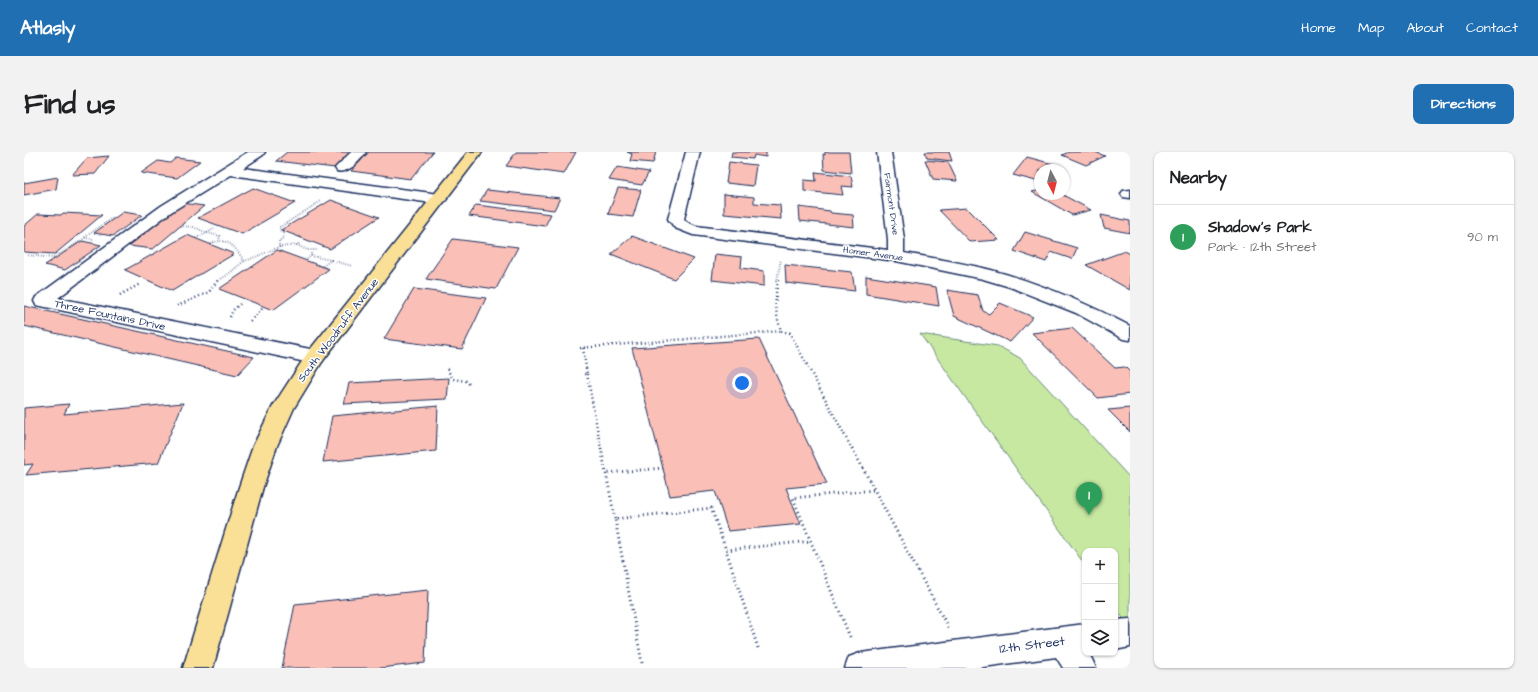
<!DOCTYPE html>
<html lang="en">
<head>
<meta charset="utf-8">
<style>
  :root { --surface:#fff; --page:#f2f2f2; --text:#202124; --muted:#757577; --line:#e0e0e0; --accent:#1f6fb2 }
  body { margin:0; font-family:"Architects Daughter",sans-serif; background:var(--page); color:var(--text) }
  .controls { position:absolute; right:12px; bottom:12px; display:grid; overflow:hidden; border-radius:8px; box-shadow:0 1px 3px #0004 }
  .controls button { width:36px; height:36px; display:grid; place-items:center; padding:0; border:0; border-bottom:1px solid var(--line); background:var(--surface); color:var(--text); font:20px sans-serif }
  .compass { position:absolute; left:1010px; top:12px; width:36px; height:36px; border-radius:50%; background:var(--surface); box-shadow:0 1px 3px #0004; rotate:173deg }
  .you { position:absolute; left:718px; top:231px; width:14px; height:14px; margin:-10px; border:3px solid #fff; border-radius:50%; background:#1a73e8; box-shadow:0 0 0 6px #1a73e833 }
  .badge { display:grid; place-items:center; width:26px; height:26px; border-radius:50%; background:var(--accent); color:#fff; font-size:13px; font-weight:700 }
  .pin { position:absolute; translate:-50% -33px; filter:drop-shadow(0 1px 2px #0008) }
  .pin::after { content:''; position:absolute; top:21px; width:14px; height:12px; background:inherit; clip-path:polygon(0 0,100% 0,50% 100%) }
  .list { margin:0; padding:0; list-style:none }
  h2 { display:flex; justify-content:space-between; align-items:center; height:52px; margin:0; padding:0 16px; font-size:17px }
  h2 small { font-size:13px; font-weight:400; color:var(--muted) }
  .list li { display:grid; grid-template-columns:26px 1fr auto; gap:12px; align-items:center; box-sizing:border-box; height:64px; padding:0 16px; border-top:1px solid var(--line) }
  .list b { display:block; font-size:15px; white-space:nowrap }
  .list p { margin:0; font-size:13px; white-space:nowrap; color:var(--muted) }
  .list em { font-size:13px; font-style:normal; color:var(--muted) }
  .icon { flex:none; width:22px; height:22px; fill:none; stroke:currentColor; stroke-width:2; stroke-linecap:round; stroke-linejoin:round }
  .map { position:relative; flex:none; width:1106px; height:516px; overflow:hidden; border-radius:8px }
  header { display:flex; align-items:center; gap:24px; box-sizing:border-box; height:56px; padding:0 20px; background:var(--accent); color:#fff }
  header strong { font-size:19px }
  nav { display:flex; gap:22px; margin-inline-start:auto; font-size:14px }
  .intro { display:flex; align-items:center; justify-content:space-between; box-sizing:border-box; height:96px; padding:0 24px }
  h1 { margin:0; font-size:28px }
  .button { padding:10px 18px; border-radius:8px; background:var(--accent); color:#fff; font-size:14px; font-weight:700 }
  main { display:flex; gap:24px; padding:0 24px }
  aside { flex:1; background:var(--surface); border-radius:8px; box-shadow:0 1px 3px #0004 }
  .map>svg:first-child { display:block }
  .green { fill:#c6e8a1; stroke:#708c80 }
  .building { fill:#fabfb6; stroke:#1b2f5e }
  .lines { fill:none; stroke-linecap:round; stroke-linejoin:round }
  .minor-casing { stroke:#1b2f5e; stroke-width:3 }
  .major-casing { stroke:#1b2f5e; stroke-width:3 }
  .path-far2 { stroke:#1b2f5e; stroke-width:2; stroke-dasharray:0.5 2; stroke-linecap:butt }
  .path-far1 { stroke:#1b2f5e; stroke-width:2.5; stroke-dasharray:1 3; stroke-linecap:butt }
  .path { stroke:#1b2f5e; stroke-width:3; stroke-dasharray:1 3.5; stroke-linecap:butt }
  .minor { fill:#fff; fill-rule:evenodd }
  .major { fill:#fadf96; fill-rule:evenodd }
  .labels { text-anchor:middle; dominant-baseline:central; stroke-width:3; stroke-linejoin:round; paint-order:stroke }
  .far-street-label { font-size:9px; fill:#1b2f5e; stroke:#fff }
  .street-label { font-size:11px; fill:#1b2f5e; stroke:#fff }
  .near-street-label { font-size:13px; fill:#1b2f5e; stroke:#fff }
</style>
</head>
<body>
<header>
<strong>Atlasly</strong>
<nav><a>Home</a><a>Map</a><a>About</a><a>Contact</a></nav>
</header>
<div class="intro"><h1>Find us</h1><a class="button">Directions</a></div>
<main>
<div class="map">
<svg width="1106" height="516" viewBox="0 0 1106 516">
  <rect width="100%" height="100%" fill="#fff"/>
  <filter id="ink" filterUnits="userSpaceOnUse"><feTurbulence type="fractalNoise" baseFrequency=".025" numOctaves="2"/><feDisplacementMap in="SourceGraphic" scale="8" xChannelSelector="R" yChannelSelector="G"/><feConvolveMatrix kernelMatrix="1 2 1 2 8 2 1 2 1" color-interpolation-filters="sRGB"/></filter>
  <g filter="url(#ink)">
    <path class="green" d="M896,182L974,194L996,206L1106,326V476L1091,455V399H1061V413Z"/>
    <g class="building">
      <path d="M263,0H327L311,16L252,9Z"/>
      <path d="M345,0H409L387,27L327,19Z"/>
      <path d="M492,0H552L540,22L482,14Z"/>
      <path d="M603,0H632L629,11L606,9L608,2Z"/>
      <path d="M708,0H742V5L730,3L729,7L707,5Z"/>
      <path d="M801,0H825L827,21L800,18L799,2L801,3Z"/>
      <path d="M901,0H925L928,9L903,6Z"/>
      <path d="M1045,0H1071L1081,4L1062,13L1038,3Z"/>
      <path d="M85,4L71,22L48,23L63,6Z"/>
      <path d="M1003,5L1029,12L1024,18H1016V28L1013,27L1012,29L989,23Z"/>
      <path d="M152,6L176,9L153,26L117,21L134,9L146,11Z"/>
      <path d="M901,8L924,10L933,29L909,27Z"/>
      <path d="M705,10L732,13L729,34L702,31Z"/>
      <path d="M593,15L625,20L618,33L585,28Z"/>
      <path d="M791,20L827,24L829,35L817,34L819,43L780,39V28L792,29Z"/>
      <path d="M34,25L32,37L0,43V31Z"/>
      <path d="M229,36L271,51L218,82L174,66Z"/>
      <path d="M594,36L617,38L609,65L584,62Z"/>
      <path d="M463,38L536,46L530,58L456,49Z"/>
      <path d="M1016,38V42H1037L1067,58L1048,63L1008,40Z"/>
      <path d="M700,42L730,45V51L756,53L757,67L700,62Z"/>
      <path d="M307,48L355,65L306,97L257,78Z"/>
      <path d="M158,51L180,54L129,97L105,94Z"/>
      <path d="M452,53L527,62L521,74L445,64Z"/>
      <path d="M775,55L806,59L807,61L829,63L830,75L776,69Z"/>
      <path d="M943,56L975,88L946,90L915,58Z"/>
      <path d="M99,60L118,63L89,84L70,81Z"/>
      <path d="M39,61L78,63L31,102L0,100V74L14,62L37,63Z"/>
      <path d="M1077,63L1106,69V81L1080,76Z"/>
      <path d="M1001,80L1053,96L1048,107L1027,100L1022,110L990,99Z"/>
      <path d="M163,83L210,102L148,139L101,118Z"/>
      <path d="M608,84L670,107L650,127L587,102Z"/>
      <path d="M429,87L494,95L472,137L402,127Z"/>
      <path d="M58,89L77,93L41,118L21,113Z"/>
      <path d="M253,98L305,117L249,158L195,137Z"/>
      <path d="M1101,99L1106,102V138L1062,113Z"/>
      <path d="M691,102L718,105L717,116L740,119V134L688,128Z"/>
      <path d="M761,113L828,120L831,139L762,131Z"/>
      <path d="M842,124L912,135L915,154L842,142Z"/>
      <path d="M390,137L462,146L438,197L360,187Z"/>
      <path d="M923,138L954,143L959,159L965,162L976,151L1009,165L986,190L930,164Z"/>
      <path d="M0,154L230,205L213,223L0,174Z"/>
      <path d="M1048,176L1091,216L1101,215L1106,220V242L1074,246L1008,181Z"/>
      <path d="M735,187L803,332L762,336L777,372L704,379L691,339L646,344L608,196Z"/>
      <path d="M425,226L423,247L320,252L325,231Z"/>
      <path d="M159,251L134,311L2,323L9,312L0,313V256L45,252L40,262Z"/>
      <path d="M414,254L412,299L299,310L308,264Z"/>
      <path d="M1106,256V280L1084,258Z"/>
      <path d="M404,438L401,511L356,516H258L271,452Z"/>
    </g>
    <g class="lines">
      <g class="minor-casing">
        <g id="minor">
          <path d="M224,0H241L239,3L219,16L415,42L420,44L423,47L420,50L415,52L207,23L147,60L34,146L291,198L298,200L301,205L298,210L291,212L12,153L10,149L12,145L137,54Z"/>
          <path d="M327,0H342C336,9 324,22 313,19L311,16Z"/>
          <path d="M662,0H676L660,67L663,70L672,74L864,98V87L853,0H867L880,87V101C909,106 939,111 967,118C1016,131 1062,151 1106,174V188L1099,187L1052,161L986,135L959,127L872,109L669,83L651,76L644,67Z"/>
          <path d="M1106,38V46L1099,45L1097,42L1099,39Z"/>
          <path d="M1106,467V495L1091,498V468Z"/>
          <path d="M1061,472V501H1065L1072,516H1039L1032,505L952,516H821L825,505L836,501Z"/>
        </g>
      </g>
      <g class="major-casing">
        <path id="major" d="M444,0H458L298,210L270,256L253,294L239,335L189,516H159L215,335L229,294L249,254L284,200Z"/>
      </g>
      <g class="path-far2">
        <path d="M157,74L170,75L183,81L190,77"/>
        <path d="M61,85L90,65"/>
        <path d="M172,86L183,81L196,84L195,88"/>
        <path d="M187,92C203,83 212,96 220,109L224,108L255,95V89L259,86L260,81L256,80V75L297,49"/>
        <path d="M273,93L283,98H293"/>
        <path d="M255,95L273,93L276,91"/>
        <path d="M2,103L30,106L61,86L69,87"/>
        <path d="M287,104L307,108L299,114"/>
        <path d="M283,107L287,104V100"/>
        <path d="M307,108L328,114"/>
        <path d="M193,129L202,124L220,109"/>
        <path d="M753,129L757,107"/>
      </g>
      <g class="path-far1">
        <path d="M754,128C750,150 751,158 757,179L766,181L828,297"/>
        <path d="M96,143L116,132"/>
        <path d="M153,154L185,140L194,128"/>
        <path d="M206,165L209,158L216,152"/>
        <path d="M226,169L239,156"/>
        <path d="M556,196L757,179"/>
        <path d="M559,196L563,222H560"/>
        <path d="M423,217L429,227L442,229L446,233"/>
        <path d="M563,222L577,297"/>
      </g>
      <g class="path">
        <path d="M577,296L582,321"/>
        <path d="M828,296L925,477"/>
        <path d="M591,367L582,321L639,316"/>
        <path d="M826,485L769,346L850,338"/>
        <path d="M734,496L702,398L787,389"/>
        <path d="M618,511L591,367L687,356L702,398"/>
      </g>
      <use href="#minor" class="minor"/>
      <use href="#major" class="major"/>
    </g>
  </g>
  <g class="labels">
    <g class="far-street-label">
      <text transform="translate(867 52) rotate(82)">Fairmont Drive</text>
      <text transform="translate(849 102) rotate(8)">Homer Avenue</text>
    </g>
    <g class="street-label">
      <text transform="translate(86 163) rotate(12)">Three Fountains Drive</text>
      <text transform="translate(314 178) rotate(-53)">South Woodruff Avenue</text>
    </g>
    <g class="near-street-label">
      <text transform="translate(1008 493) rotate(-7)">12th Street</text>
    </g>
  </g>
</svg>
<div class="controls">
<button>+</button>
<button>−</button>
<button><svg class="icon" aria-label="layers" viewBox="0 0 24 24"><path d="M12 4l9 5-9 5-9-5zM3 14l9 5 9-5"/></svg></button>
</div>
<svg class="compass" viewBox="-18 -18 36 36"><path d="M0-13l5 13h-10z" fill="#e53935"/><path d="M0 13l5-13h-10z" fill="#757577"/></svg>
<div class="you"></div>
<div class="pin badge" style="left:1065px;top:363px;background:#2e9e5b">1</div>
</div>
<aside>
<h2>Nearby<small></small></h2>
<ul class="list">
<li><span class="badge" style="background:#2e9e5b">1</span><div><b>Shadow's Park</b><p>Park · 12th Street</p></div><em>90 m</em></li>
</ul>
</aside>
</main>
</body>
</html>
